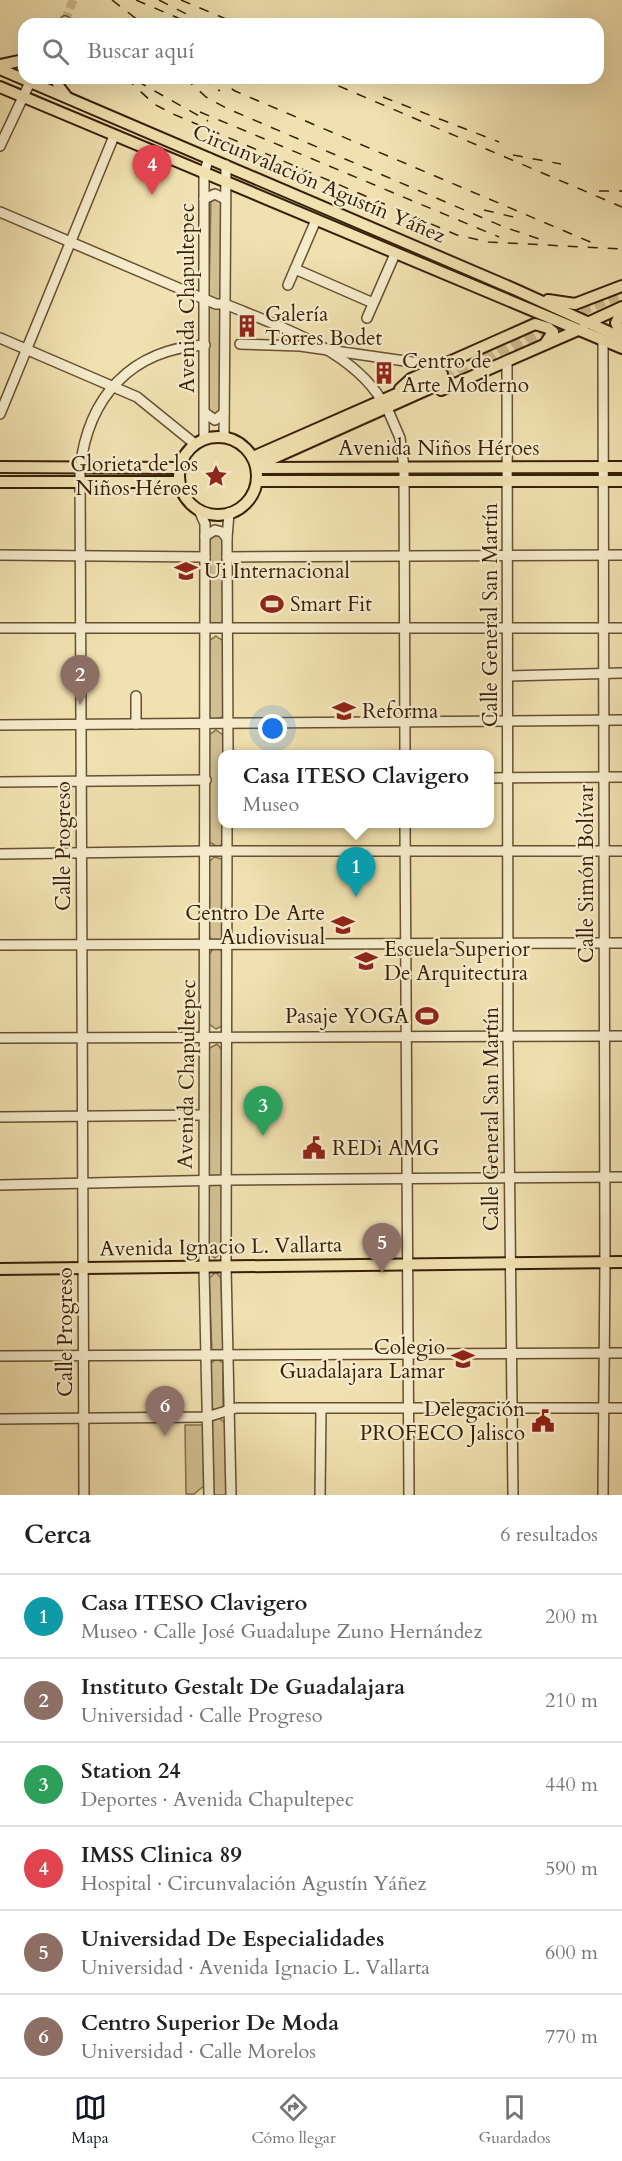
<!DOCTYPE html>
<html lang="es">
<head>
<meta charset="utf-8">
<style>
  :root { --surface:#fff; --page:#f6f6f6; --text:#222; --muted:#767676; --line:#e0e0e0; --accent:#111827 }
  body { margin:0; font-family:Cardo,serif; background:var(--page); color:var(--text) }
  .you { position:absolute; left:273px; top:729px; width:21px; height:21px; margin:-15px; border:4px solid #fff; border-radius:50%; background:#1a73e8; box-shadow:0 0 0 9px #1a73e833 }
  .badge { display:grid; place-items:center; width:39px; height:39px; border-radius:50%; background:var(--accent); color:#fff; font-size:20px; font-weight:700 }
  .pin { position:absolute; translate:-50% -50px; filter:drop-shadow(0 2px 3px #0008) }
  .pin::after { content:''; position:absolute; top:32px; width:21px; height:18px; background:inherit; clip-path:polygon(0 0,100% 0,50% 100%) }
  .popup { position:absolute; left:218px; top:750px; width:276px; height:78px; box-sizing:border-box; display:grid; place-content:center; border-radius:12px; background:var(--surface); filter:drop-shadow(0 2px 4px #0005); font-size:20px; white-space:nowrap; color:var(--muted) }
  .popup b { font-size:22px; color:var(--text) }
  .popup::after { content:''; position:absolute; left:50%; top:100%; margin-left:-12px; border:12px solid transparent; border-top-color:var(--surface) }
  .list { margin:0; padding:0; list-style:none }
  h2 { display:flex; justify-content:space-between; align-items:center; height:78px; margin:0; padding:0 24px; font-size:26px }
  h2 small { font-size:20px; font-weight:400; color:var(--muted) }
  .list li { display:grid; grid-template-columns:39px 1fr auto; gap:18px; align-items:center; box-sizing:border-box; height:84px; padding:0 24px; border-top:2px solid var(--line) }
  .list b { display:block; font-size:22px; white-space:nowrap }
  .list p { margin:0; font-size:20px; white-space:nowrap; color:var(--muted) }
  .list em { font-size:20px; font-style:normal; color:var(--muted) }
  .icon { flex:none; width:33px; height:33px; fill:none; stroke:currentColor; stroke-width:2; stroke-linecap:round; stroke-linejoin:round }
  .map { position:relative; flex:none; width:622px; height:1495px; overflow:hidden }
  .search { position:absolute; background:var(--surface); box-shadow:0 6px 24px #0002; left:18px; right:18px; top:18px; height:66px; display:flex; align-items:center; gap:15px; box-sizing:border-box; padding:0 21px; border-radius:18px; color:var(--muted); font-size:22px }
  .sheet { height:582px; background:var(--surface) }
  nav { display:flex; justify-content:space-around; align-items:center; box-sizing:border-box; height:84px; border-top:2px solid var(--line); background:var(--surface); font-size:16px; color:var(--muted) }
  nav a { display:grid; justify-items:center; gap:3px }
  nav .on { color:var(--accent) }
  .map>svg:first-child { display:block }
  .green { fill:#d2c093; stroke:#85704d; stroke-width:1.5 }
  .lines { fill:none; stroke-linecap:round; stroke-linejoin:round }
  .minor-tunnel { stroke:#ccba8e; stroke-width:9; stroke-dasharray:9 4.5; stroke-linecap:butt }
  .major-tunnel { stroke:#ccba8e; stroke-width:10; stroke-dasharray:10 5; stroke-linecap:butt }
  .minor-casing { stroke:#665031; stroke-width:12 }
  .major-casing { stroke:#381f07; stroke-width:14 }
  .minor { stroke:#f6eccc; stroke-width:9 }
  .major { stroke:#f1e1b0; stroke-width:10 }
  .rail { stroke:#381f07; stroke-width:1.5; stroke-dasharray:10 10; stroke-linecap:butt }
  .labels { text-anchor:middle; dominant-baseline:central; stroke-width:4.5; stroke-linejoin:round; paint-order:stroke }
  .street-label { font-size:21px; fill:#381f07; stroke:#f6eccc }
  .poi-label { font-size:21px; fill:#381f07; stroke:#f6eccc; text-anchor:start }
</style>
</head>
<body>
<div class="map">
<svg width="622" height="1495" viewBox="0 0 622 1495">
  <rect width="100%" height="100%" fill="#f1e1b0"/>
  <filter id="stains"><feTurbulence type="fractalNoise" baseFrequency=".00333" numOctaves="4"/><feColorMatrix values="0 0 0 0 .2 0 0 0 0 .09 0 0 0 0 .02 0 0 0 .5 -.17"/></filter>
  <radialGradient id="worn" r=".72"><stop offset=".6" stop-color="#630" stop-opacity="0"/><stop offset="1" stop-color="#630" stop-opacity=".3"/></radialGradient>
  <g class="green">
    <path d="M211,196L221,199V301L209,298Z"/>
    <path d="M209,304L221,307V413L217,417L209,412Z"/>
    <path d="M212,532L223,536V622L211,625L209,621V535Z"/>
    <path d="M216,636L223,641V717L212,720L209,717V641Z"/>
    <path d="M216,730L223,735V843L218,847L209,842V735Z"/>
    <path d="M214,857L222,859L223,936L220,941H212L209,936V862Z"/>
    <path d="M217,948L223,952L222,1026L216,1029L209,1024V955L212,950Z"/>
    <path d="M217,1044L223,1051L222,1252L215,1258L208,1253V1049Z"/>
    <path d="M216,1272L221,1278L223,1347L222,1351L212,1352L209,1278Z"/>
    <path d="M217,1359L223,1363V1407L215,1411L211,1407V1363Z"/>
    <path d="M218,1417L225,1423L226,1495H213L211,1423Z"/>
    <path d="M185,1425H204L205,1485L194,1494H186Z"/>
  </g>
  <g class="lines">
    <path class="minor-tunnel" d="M65,21L73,0"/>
    <g class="major-tunnel">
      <path d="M567,317L622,294"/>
      <path d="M442,374L550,324"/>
      <path d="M446,381L574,323"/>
    </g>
    <g class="minor-casing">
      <g id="minor">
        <path d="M64,24L65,21"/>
        <path d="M0,146L32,78"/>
        <path d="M204,199L215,194L225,199"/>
        <path d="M0,212L216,304H225C278,326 351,349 382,401"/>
        <path d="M295,269L373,303"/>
        <path d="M288,285L316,220"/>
        <path d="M367,318L395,254"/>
        <path d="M0,338L137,397L195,444"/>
        <path d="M603,341L605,1263L603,1495"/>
        <path d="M240,344L300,346L440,366"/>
        <path d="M507,361L508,1040L513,1495"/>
        <path d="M387,408L400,438L404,467L405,754"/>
        <path d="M205,413L215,420L224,413"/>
        <path d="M0,414L114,136"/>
        <path d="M224,437L226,165"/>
        <path d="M204,438V173L209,158"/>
        <path d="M199,510L205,524L204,1267L209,1495"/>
        <path d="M205,536L215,530L222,532L227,538"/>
        <path d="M0,555L205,557"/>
        <path d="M227,557L622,555"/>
        <path d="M0,628H622"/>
        <path d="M508,676L622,673"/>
        <path d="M136,724V696"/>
        <path d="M0,725L622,720"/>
        <path d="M228,754L227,538L229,513"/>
        <path d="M490,778L622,777"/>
        <path d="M0,782L206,780"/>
        <path d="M227,824L226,1267L231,1495"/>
        <path d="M405,824L409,1495"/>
        <path d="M0,854L206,851H622"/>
        <path d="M0,945L622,943"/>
        <path d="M0,1038L622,1036"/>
        <path d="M0,1117L204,1115"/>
        <path d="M0,1185L226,1180L622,1177"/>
        <path d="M0,1356L622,1353"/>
        <path d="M0,1419L207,1417L236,1408H622"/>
        <path d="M84,1495L80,469C88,397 131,349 205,345"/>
        <path d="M320,1495L321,1410"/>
      </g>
    </g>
    <g class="major-casing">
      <g id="major">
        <path d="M0,65L24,60"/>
        <path d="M0,69L514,289L622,338"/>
        <path d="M56,78L59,87L66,96"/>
        <path d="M0,87L622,348"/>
        <path d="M548,300L575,304L622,286"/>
        <path d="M622,310L616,323L622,336"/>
        <path d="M585,324L622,307"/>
        <path d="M400,389L411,379L535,324L548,328L553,332L545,344"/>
        <path d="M441,390L578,330"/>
        <circle cx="218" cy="476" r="39"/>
        <path d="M253,457L442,374"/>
        <path d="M256,466L446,381"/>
        <path d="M0,467L179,468"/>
        <path d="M257,468L622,467"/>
        <path d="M257,481H622"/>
        <path d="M0,482H179"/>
        <path d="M0,1269L622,1262"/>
      </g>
    </g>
    <use href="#minor" class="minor"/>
    <use href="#major" class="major"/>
    <g class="rail">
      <path d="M112,0L143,24"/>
      <path d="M136,0L192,24"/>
      <path d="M159,0L206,24"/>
      <path d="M181,0L238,24"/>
      <path d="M126,78L154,104L173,114L457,235L488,242L622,249"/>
      <path d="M185,78L206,97L226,108L504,227L542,240"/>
      <path d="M202,78L220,91"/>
      <path d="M215,78L235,91L595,244"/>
      <path d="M320,78L622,207"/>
      <path d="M137,81L208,121"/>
      <path d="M383,97L499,142"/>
      <path d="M200,112L499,237"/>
      <path d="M513,155L561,164"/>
      <path d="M599,191H622"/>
      <path d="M484,210L522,219"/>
    </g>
  </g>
  <defs>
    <g id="building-bare" transform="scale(1.8)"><path d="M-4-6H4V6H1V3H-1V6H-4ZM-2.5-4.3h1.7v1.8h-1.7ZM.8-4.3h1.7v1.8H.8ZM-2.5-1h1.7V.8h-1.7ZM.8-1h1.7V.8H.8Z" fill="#8f2418" stroke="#f6eccc" stroke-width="2.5" paint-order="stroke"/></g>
    <g id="sight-bare" transform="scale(1.8)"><path d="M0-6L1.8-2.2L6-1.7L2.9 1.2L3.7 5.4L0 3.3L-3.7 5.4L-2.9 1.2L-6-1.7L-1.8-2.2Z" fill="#8f2418" stroke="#f6eccc" stroke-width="2.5" paint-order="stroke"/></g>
    <g id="university-bare" transform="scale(1.8)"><path d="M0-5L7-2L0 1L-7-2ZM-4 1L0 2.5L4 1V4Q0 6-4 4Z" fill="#8f2418" stroke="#f6eccc" stroke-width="2.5" paint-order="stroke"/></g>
    <g id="stadium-bare" transform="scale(1.8)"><path d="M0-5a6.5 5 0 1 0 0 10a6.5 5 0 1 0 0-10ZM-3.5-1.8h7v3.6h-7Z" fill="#8f2418" stroke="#f6eccc" stroke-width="2.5" paint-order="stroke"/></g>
    <g id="school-bare" transform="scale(1.8)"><path d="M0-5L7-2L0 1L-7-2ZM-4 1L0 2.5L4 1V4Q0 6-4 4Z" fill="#8f2418" stroke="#f6eccc" stroke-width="2.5" paint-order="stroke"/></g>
    <g id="civic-bare" transform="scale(1.8)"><path d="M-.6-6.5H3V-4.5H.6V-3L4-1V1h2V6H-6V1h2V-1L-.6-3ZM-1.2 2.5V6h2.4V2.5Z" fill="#8f2418" stroke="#f6eccc" stroke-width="2.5" paint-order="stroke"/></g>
  </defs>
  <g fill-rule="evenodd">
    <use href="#building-bare" x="247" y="326"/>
    <use href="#building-bare" x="384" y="373"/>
    <use href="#sight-bare" x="216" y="476"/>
    <use href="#university-bare" x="186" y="571"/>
    <use href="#stadium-bare" x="272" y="604"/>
    <use href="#school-bare" x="344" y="711"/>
    <use href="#university-bare" x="343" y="925"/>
    <use href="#university-bare" x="366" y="961"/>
    <use href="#stadium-bare" x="427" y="1016"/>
    <use href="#civic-bare" x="314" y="1148"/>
    <use href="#school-bare" x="463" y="1359"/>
    <use href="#civic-bare" x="543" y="1421"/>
  </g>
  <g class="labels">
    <g class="street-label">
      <text transform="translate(319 184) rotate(23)">Circunvalación Agustín Yáñez</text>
      <text transform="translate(187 298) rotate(-90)">Avenida Chapultepec</text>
      <text x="439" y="448">Avenida Niños Héroes</text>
      <text transform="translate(490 615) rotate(-90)">Calle General San Martín</text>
      <text transform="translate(63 846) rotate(-90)">Calle Progreso</text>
      <text transform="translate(586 874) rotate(-90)">Calle Simón Bolívar</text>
      <text transform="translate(187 1074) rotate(-89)">Avenida Chapultepec</text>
      <text transform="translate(491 1119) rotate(-90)">Calle General San Martín</text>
      <text transform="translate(221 1247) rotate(-1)">Avenida Ignacio L. Vallarta</text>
      <text transform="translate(65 1332) rotate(-90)">Calle Progreso</text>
    </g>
    <g class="poi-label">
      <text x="265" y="314">Galería<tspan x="265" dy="24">Torres Bodet</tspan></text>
      <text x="402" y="361">Centro de<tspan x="402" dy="24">Arte Moderno</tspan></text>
      <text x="198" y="464" text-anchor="end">Glorieta de los<tspan x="198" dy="24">Niños Héroes</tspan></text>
      <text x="204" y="571">Ui Internacional</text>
      <text x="290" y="604">Smart Fit</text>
      <text x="362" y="711">Reforma</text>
      <text x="325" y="913" text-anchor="end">Centro De Arte<tspan x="325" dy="24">Audiovisual</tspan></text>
      <text x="384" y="949">Escuela Superior<tspan x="384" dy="24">De Arquitectura</tspan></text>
      <text x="409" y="1016" text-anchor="end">Pasaje YOGA</text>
      <text x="332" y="1148">REDi AMG</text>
      <text x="445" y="1347" text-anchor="end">Colegio<tspan x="445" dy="24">Guadalajara Lamar</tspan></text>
      <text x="525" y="1409" text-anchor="end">Delegación<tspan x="525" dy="24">PROFECO Jalisco</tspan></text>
    </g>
  </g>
  <rect width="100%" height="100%" filter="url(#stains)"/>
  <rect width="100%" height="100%" fill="url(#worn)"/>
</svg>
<div class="you"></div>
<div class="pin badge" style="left:356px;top:897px;background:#0f9aa8">1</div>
<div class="popup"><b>Casa ITESO Clavigero</b>Museo</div>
<div class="pin badge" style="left:80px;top:705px;background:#8d6e63">2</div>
<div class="pin badge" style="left:263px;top:1136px;background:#2e9e5b">3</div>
<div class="pin badge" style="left:152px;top:195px;background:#e0444e">4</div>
<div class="pin badge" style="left:382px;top:1273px;background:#8d6e63">5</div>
<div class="pin badge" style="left:165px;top:1436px;background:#8d6e63">6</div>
<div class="search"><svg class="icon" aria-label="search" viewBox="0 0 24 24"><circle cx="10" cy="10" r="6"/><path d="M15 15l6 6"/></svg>Buscar aquí</div>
</div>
<section class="sheet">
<h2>Cerca<small>6 resultados</small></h2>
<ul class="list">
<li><span class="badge" style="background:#0f9aa8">1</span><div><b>Casa ITESO Clavigero</b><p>Museo · Calle José Guadalupe Zuno Hernández</p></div><em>200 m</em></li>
<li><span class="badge" style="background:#8d6e63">2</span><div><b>Instituto Gestalt De Guadalajara</b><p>Universidad · Calle Progreso</p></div><em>210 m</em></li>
<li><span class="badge" style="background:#2e9e5b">3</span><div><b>Station 24</b><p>Deportes · Avenida Chapultepec</p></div><em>440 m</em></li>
<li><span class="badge" style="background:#e0444e">4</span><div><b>IMSS Clinica 89</b><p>Hospital · Circunvalación Agustín Yáñez</p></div><em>590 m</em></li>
<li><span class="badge" style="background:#8d6e63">5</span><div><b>Universidad De Especialidades</b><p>Universidad · Avenida Ignacio L. Vallarta</p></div><em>600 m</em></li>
<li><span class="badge" style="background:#8d6e63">6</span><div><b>Centro Superior De Moda</b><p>Universidad · Calle Morelos</p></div><em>770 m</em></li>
</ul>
</section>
<nav>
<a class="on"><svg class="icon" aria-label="map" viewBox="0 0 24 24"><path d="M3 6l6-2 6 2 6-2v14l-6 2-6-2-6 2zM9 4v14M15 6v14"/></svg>Mapa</a>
<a><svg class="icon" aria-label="directions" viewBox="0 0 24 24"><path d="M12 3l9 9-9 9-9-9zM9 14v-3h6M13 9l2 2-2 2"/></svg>Cómo llegar</a>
<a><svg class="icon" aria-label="saved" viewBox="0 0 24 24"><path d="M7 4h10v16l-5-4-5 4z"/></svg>Guardados</a>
</nav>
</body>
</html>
